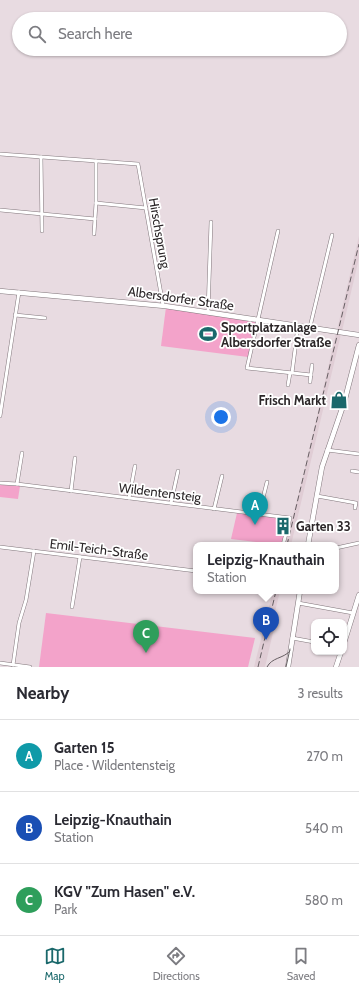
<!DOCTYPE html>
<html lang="en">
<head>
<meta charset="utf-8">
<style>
  :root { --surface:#fff; --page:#f2f2f3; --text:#2b2b33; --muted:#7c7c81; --line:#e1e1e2; --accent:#1a686b }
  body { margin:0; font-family:Cabin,sans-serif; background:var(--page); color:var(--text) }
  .controls { position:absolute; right:12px; bottom:12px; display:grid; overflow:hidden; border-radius:8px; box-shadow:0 1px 3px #0004 }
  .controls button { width:36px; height:36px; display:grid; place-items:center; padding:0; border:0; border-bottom:1px solid var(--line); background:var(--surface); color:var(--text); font:20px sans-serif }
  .you { position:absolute; left:221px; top:417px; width:14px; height:14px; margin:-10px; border:3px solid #fff; border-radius:50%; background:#1a73e8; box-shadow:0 0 0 6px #1a73e833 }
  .badge { display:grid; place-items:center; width:26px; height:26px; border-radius:50%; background:var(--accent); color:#fff; font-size:13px; font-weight:700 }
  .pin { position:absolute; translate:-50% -33px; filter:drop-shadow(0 1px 2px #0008) }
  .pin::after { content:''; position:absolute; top:21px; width:14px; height:12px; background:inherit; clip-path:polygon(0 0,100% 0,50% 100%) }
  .popup { position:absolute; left:193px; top:542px; width:146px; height:52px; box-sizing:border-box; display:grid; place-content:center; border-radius:8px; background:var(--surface); filter:drop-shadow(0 1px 3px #0005); font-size:13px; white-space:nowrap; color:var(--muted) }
  .popup b { font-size:15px; color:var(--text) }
  .popup::after { content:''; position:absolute; left:50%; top:100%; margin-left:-8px; border:8px solid transparent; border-top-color:var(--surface) }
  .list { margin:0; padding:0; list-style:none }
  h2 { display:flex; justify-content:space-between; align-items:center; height:52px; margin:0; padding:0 16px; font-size:17px }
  h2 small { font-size:13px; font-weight:400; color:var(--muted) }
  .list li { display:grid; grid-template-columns:26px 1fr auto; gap:12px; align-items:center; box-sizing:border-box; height:72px; padding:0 16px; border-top:1px solid var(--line) }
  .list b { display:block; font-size:15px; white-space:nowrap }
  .list p { margin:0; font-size:13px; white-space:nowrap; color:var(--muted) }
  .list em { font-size:13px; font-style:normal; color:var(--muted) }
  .icon { flex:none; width:22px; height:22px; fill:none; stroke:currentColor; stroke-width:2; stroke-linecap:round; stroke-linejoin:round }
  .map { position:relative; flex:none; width:359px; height:667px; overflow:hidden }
  .search { position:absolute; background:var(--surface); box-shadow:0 1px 3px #0004; left:12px; right:12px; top:12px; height:44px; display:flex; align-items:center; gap:10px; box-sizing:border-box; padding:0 14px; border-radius:22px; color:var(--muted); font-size:15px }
  .sheet { height:268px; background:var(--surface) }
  nav { display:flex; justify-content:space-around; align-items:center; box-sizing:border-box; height:56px; border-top:1px solid var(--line); background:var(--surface); font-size:11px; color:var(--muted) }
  nav a { display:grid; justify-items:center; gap:2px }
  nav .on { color:var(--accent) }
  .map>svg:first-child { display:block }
  .built { fill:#e0cdd5 }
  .green { fill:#f3a3ca }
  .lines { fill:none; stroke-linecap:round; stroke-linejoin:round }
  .street-casing { stroke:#81767b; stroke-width:4 }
  .secondary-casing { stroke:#81767b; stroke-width:5.5 }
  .street { stroke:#fff; stroke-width:3 }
  .secondary { stroke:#fff; stroke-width:4.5 }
  .tram { stroke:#665e62; stroke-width:1 }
  .rail { stroke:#665e62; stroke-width:1; stroke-dasharray:6 3; stroke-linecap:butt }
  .labels { text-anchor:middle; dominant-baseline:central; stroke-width:3.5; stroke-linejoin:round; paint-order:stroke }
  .street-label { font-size:13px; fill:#2c2729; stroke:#fff }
  .poi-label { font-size:13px; font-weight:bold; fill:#2c2729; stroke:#fff; text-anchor:start }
</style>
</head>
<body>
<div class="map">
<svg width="359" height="667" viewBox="0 0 359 667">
  <rect width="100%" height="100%" fill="#e8dbe1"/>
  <g class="built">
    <path d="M359,236V258L342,331L337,330Z"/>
    <path d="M336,333L341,334L291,545H285L303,477Z"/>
    <path d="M273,591H280L271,629L274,630L272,637L265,667H254Z"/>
  </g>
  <g class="green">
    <path d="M166,307L257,322L248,357L161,346Z"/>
    <path d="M0,485L20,486L18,499L0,497Z"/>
    <path d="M237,513L289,519L283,545L231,539Z"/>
    <path d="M46,613L255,638L248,667H39Z"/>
  </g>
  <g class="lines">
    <g class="street-casing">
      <g id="street">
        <path d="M0,154L138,164L163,305"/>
        <path d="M41,157L42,231"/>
        <path d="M96,203L146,208"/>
        <path d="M0,210L95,219"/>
        <path d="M278,231L247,368L311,375"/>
        <path d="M94,234L96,203V161"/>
        <path d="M208,312L211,222"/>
        <path d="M15,315L45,318"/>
        <path d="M310,327L332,235"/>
        <path d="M292,373L298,326"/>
        <path d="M310,382L312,365"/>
        <path d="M288,385L290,373"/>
        <path d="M0,416L19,292"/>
        <path d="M327,450L359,454"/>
        <path d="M352,471L359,472"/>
        <path d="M0,483L17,484L290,518L283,545"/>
        <path d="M17,484L22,453"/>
        <path d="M71,491L75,458"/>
        <path d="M317,496L356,503L355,508"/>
        <path d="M129,498L135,466"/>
        <path d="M171,503L178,471"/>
        <path d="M214,509L222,476"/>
        <path d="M259,514L267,482"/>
        <path d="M0,547L196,571"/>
        <path d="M336,548L359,543"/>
        <path d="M298,603L353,613"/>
        <path d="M72,607L80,557"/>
        <path d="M292,638L314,642"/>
        <path d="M0,663L30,667"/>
        <path d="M13,665L19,623L26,600L34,551"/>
      </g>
    </g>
    <g class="secondary-casing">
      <g id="secondary">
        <path d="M0,291L165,306L359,335"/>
        <path d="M308,545L322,467L344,403L359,345"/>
        <path d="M344,643L359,595"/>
        <path d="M288,667L300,591"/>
        <path d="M336,667L341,652"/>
      </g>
    </g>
    <use href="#street" class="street"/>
    <use href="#secondary" class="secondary"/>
    <g class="tram">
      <path d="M267,667C272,657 283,659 290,651"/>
      <path d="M286,667L290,649"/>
    </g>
    <g class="rail">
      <path d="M287,545L359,244"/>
      <path d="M258,667L276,591"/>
    </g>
  </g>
  <defs>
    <g id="stadium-bare" transform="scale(1.38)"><path d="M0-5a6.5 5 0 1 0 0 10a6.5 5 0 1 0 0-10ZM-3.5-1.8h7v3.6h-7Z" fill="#1a686b" stroke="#fff" stroke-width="2.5" paint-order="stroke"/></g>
    <g id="shop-bare" transform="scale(1.38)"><path d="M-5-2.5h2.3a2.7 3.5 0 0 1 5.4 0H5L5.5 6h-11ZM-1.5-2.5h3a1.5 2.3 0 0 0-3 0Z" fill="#1a686b" stroke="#fff" stroke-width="2.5" paint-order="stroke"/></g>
    <g id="building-bare" transform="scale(1.38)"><path d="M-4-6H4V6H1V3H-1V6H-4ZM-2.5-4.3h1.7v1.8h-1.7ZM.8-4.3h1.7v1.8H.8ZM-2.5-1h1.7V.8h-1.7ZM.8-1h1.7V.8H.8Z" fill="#1a686b" stroke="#fff" stroke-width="2.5" paint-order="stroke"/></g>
  </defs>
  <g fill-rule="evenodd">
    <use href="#stadium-bare" x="208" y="334"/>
    <use href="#shop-bare" x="339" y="400"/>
    <use href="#building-bare" x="283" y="526"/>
  </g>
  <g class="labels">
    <g class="street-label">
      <text transform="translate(160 233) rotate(80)">Hirschsprung</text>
      <text transform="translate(181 298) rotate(8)">Albersdorfer Straße</text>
      <text transform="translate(160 492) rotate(7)">Wildentensteig</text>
      <text transform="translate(99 549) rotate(7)">Emil-Teich-Straße</text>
    </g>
    <g class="poi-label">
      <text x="221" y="327">Sportplatzanlage<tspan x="221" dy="15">Albersdorfer Straße</tspan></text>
      <text x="326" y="400" text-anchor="end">Frisch Markt</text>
      <text x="296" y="526">Garten 33</text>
    </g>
  </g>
</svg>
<div class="controls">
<button><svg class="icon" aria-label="locate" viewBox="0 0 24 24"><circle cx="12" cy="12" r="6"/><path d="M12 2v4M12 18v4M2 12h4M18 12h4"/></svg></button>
</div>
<div class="you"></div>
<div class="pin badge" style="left:255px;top:525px;background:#0f9aa8">A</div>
<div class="pin badge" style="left:266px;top:640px;background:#1a4fb4">B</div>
<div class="popup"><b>Leipzig-Knauthain</b>Station</div>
<div class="pin badge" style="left:146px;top:653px;background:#2e9e5b">C</div>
<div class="search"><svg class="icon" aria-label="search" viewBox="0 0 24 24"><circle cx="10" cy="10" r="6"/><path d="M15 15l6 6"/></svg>Search here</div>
</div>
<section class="sheet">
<h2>Nearby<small>3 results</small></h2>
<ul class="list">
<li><span class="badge" style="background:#0f9aa8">A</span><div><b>Garten 15</b><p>Place · Wildentensteig</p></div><em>270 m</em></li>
<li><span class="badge" style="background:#1a4fb4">B</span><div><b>Leipzig-Knauthain</b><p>Station</p></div><em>540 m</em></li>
<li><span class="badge" style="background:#2e9e5b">C</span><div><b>KGV &quot;Zum Hasen&quot; e.V.</b><p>Park</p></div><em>580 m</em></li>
</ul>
</section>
<nav>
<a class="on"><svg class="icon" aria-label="map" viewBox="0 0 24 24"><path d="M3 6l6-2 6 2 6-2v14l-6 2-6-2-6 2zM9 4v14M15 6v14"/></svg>Map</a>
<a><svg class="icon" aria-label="directions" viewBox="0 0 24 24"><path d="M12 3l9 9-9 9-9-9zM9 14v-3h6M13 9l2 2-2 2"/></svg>Directions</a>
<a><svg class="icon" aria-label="saved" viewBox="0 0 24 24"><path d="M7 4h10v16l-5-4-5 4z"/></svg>Saved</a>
</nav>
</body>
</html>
